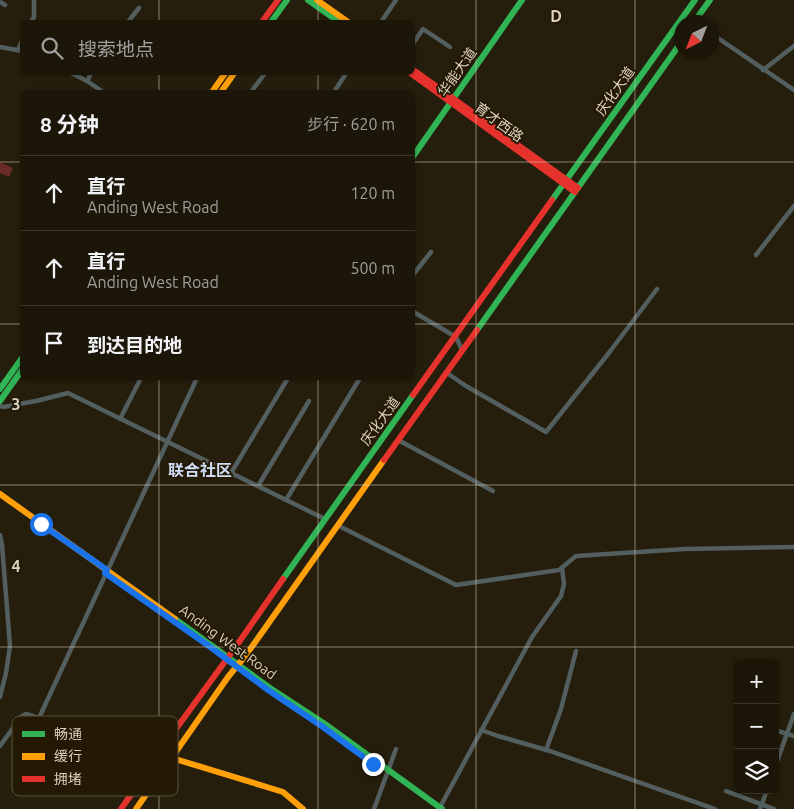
<!DOCTYPE html>
<html lang="zh">
<head>
<meta charset="utf-8">
<style>
  :root { --surface:#1c1609; --page:#292317; --text:#f1f3f6; --muted:#a09f9c; --line:#3a352a }
  body { margin:0; font-family:Ubuntu,"Noto Sans SC",sans-serif; background:var(--page); color:var(--text) }
  .controls { position:absolute; right:15px; bottom:15px; display:grid; overflow:hidden; border-radius:8px; box-shadow:0 1px 4px #0004 }
  .controls button { width:45px; height:45px; display:grid; place-items:center; padding:0; border:0; border-bottom:1px solid var(--line); background:var(--surface); color:var(--text); font:25px sans-serif }
  .compass { position:absolute; left:674px; top:15px; width:45px; height:45px; border-radius:50%; background:var(--surface); box-shadow:0 1px 4px #0004; rotate:222deg }
  .stop { position:absolute; width:15px; height:15px; margin:-11px; border:4px solid #1a73e8; border-radius:50%; background:#fff }
  .stop.end { background:#1a73e8; border-color:#fff; box-shadow:0 1px 5px #0008 }
  .list { margin:0; padding:0; list-style:none }
  h2 { display:flex; justify-content:space-between; align-items:center; height:65px; margin:0; padding:0 20px; font-size:21px }
  h2 small { font-size:16px; font-weight:400; color:var(--muted) }
  .list li { display:grid; grid-template-columns:32px 1fr auto; gap:15px; align-items:center; box-sizing:border-box; height:75px; padding:0 20px; border-top:1px solid var(--line) }
  .list b { display:block; font-size:19px; white-space:nowrap }
  .list p { margin:0; font-size:16px; white-space:nowrap; color:var(--muted) }
  .list em { font-size:16px; font-style:normal; color:var(--muted) }
  .icon { flex:none; width:28px; height:28px; fill:none; stroke:currentColor; stroke-width:2; stroke-linecap:round; stroke-linejoin:round }
  .map { position:relative; flex:none; width:794px; height:809px; overflow:hidden }
  .search { position:absolute; background:var(--surface); box-shadow:0 1px 4px #0004; left:20px; top:20px; width:395px; height:55px; display:flex; align-items:center; gap:12px; box-sizing:border-box; padding:0 18px; border-radius:8px; color:var(--muted); font-size:19px }
  .panel { position:absolute; background:var(--surface); box-shadow:0 1px 4px #0004; left:20px; top:90px; width:395px; height:290px; border-radius:8px }
  .map>svg:first-child { display:block }
  .green { fill:#6a2a26 }
  .lines { fill:none; stroke-linecap:round; stroke-linejoin:round }
  .street { stroke:#535f5e; stroke-width:4.5 }
  .fast { stroke:#30b455; stroke-width:6 }
  .slow { stroke:#ff9f0a; stroke-width:6 }
  .jam { stroke:#e5322d; stroke-width:6 }
  .route { stroke:#1a73e8; stroke-width:6 }
  .grid { fill:none; stroke:#dad1bf; stroke-width:1; stroke-opacity:0.55 }
  .labels { text-anchor:middle; dominant-baseline:central; stroke-width:4; stroke-linejoin:round; paint-order:stroke }
  .street-label { font-size:14px; fill:#dad1bf; stroke:#241902 }
  .quarter-label { font-size:16px; font-weight:bold; fill:#cfddf8; stroke:#241902 }
  .key { fill:#241902; stroke:#5b503b; stroke-width:1 }
  .key-label { font-size:14px; fill:#dad1bf }
  .grid-label { font-size:16px; text-anchor:middle; font-weight:bold; fill:#dad1bf; stroke:#241902; stroke-width:4; stroke-linejoin:round; paint-order:stroke }
</style>
</head>
<body>
<div class="map">
<svg width="794" height="809" viewBox="0 0 794 809">
  <rect width="100%" height="100%" fill="#261e0c"/>
  <path class="green" d="M0,162L13,168L9,177L0,173Z"/>
  <g class="lines">
    <g class="street">
      <path d="M0,2L5,5"/>
      <path d="M31,22L34,17V0"/>
      <path d="M128,22L139,8"/>
      <path d="M381,22L396,0"/>
      <path d="M712,34L794,90"/>
      <path d="M412,45L423,29L450,47"/>
      <path d="M0,47L22,51"/>
      <path d="M18,50L22,41"/>
      <path d="M763,70L794,46"/>
      <path d="M69,72L87,81L103,92"/>
      <path d="M87,81L92,72"/>
      <path d="M251,92L266,72"/>
      <path d="M334,92L347,72"/>
      <path d="M756,255L794,206"/>
      <path d="M412,276L431,252"/>
      <path d="M412,311L456,337L462,350"/>
      <path d="M447,373L466,386L546,432L608,354L657,289"/>
      <path d="M0,406L3,407L36,401L68,393L325,519"/>
      <path d="M120,419L141,378"/>
      <path d="M398,440L493,491"/>
      <path d="M231,473L288,378"/>
      <path d="M258,486L309,401"/>
      <path d="M286,500L360,378"/>
      <path d="M339,526L456,585L559,570L576,556L685,549L794,547"/>
      <path d="M0,535L2,545L10,646L6,673L0,697"/>
      <path d="M736,717H738"/>
      <path d="M39,718L197,378"/>
      <path d="M481,730L498,736L550,751L715,809"/>
      <path d="M775,730L794,736"/>
      <path d="M0,746L21,717L26,714L157,755"/>
      <path d="M546,750L561,709L576,651"/>
      <path d="M775,767L794,714"/>
      <path d="M726,791L774,809"/>
      <path d="M374,809L396,749"/>
      <path d="M439,809L532,637L561,596L564,584L562,568"/>
      <path d="M760,809L767,790"/>
    </g>
    <g class="fast">
      <path d="M308,0L339,22"/>
      <path d="M271,22L287,0"/>
      <path d="M694,22L710,0"/>
      <path d="M412,158L522,0"/>
      <path d="M552,200L695,0"/>
      <path d="M477,330L682,41"/>
      <path d="M0,389L22,358"/>
      <path d="M0,401L22,370"/>
      <path d="M283,579L413,395"/>
      <path d="M175,619L270,688L325,724L442,809"/>
    </g>
    <g class="slow">
      <path d="M317,0L348,22"/>
      <path d="M212,92L226,72"/>
      <path d="M221,92L235,72"/>
      <path d="M0,494L175,619"/>
      <path d="M172,758L283,792L303,809"/>
      <path d="M136,809L228,677L246,655L384,460"/>
    </g>
    <g class="jam">
      <path d="M262,22L278,0"/>
      <path d="M412,69L578,188"/>
      <path d="M409,72L575,192"/>
      <path d="M413,395L552,200"/>
      <path d="M384,460L477,330"/>
      <path d="M121,809L152,765L157,755L237,645L283,579"/>
    </g>
  </g>
  <g class="lines">
    <path class="route" d="M41,524L107,570L105,573L209,646L268,690L323,727L373,764"/>
  </g>
  <path class="grid" d="M159,0V22M318,0V22M476,0V809M635,0V809M159,72V92M318,72V92M0,162H22M412,162H794M0,324H22M412,324H794M159,378V809M318,378V809M0,485H794M0,647H794"/>
  <g class="labels">
    <g class="street-label">
      <text transform="translate(457 72) rotate(-55)">华能大道</text>
      <text transform="translate(615 91) rotate(-55)">庆化大道</text>
      <text transform="translate(499 122) rotate(36)">育才西路</text>
      <text transform="translate(380 421) rotate(-54)">庆化大道</text>
      <text transform="translate(228 642) rotate(36)">Anding West Road</text>
    </g>
    <g class="quarter-label">
      <text x="200" y="470">联合社区</text>
    </g>
  </g>
  <rect x="12" y="716" width="166" height="80" rx="8" class="key"/>
  <rect x="22" y="731" width="23" height="6" fill="#30b455"/>
  <rect x="22" y="753" width="23" height="7" fill="#ff9f0a"/>
  <rect x="22" y="776" width="23" height="6" fill="#e5322d"/>
  <g class="key-label">
    <text x="54" y="739">畅通</text>
    <text x="54" y="761">缓行</text>
    <text x="54" y="784">拥堵</text>
  </g>
  <g class="grid-label">
    <text x="556" y="22">D</text>
    <text x="16" y="410">3</text>
    <text x="16" y="572">4</text>
  </g>
</svg>
<div class="controls">
<button>+</button>
<button>−</button>
<button><svg class="icon" aria-label="layers" viewBox="0 0 24 24"><path d="M12 4l9 5-9 5-9-5zM3 14l9 5 9-5"/></svg></button>
</div>
<svg class="compass" viewBox="-18 -18 36 36"><path d="M0-13l5 13h-10z" fill="#e53935"/><path d="M0 13l5-13h-10z" fill="#a09f9c"/></svg>
<div class="stop" style="left:41px;top:524px"></div>
<div class="stop end" style="left:373px;top:764px"></div>
<div class="search"><svg class="icon" aria-label="search" viewBox="0 0 24 24"><circle cx="10" cy="10" r="6"/><path d="M15 15l6 6"/></svg>搜索地点</div>
<section class="panel">
<h2>8 分钟<small>步行 · 620 m</small></h2>
<ul class="list">
<li><svg class="icon" aria-label="ahead" viewBox="0 0 24 24"><path d="M12 20V5M6 11l6-6 6 6"/></svg><div><b>直行</b><p>Anding West Road</p></div><em>120 m</em></li>
<li><svg class="icon" aria-label="ahead" viewBox="0 0 24 24"><path d="M12 20V5M6 11l6-6 6 6"/></svg><div><b>直行</b><p>Anding West Road</p></div><em>500 m</em></li>
<li><svg class="icon" aria-label="arrive" viewBox="0 0 24 24"><path d="M6 21V4h12l-3 4 3 4H6"/></svg><div><b>到达目的地</b></div></li>
</ul>
</section>
</div>
</body>
</html>
